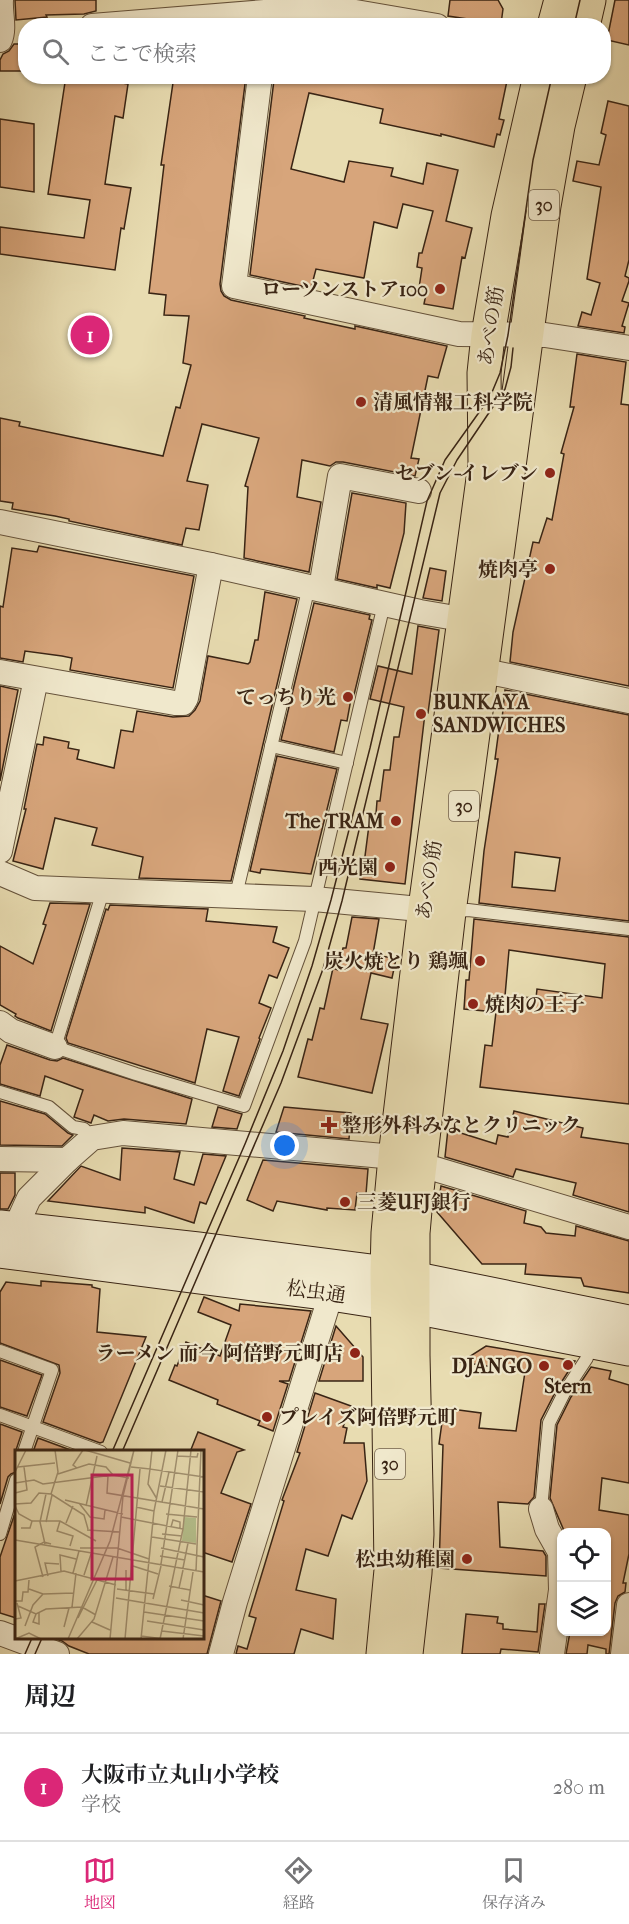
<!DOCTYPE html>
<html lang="ja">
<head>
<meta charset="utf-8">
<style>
  :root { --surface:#fff; --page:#f2f2f2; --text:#202124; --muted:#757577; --line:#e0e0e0; --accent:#db2777 }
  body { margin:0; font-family:"IM FELL French Canon","Noto Serif JP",serif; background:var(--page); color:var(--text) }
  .controls { position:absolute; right:18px; bottom:18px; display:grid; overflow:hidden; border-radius:12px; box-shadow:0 2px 4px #0004 }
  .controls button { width:54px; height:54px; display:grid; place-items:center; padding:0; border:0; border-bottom:2px solid var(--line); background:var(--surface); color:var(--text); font:30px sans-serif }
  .you { position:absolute; left:285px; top:1146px; width:21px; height:21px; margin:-15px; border:4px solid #fff; border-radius:50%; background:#1a73e8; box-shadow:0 0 0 9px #1a73e833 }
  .badge { display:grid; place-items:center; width:39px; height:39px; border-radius:50%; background:var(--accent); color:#fff; font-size:20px; font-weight:700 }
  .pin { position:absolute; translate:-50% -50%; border:3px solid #fff; box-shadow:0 2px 6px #0006 }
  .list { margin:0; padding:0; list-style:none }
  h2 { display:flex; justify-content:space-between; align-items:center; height:78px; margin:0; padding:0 24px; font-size:26px }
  h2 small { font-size:20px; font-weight:400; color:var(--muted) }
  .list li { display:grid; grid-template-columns:39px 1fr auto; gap:18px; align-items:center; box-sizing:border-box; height:108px; padding:0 24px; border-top:2px solid var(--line) }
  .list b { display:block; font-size:22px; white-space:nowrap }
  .list p { margin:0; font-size:20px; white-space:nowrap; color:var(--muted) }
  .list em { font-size:20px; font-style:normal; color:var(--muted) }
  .icon { flex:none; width:33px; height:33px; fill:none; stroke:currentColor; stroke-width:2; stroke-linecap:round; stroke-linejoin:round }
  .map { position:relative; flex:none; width:629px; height:1654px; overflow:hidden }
  .search { position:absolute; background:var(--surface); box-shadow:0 2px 4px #0004; left:18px; right:18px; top:18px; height:66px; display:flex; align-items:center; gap:15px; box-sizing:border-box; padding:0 21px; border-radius:24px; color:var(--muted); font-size:22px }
  .sheet { height:186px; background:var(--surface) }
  nav { display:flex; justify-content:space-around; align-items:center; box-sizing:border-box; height:84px; border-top:2px solid var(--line); background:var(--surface); font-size:16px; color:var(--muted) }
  nav a { display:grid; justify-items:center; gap:3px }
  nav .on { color:var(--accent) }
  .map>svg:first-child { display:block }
  .building { fill:#d7a57b; stroke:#392414; stroke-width:1.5; fill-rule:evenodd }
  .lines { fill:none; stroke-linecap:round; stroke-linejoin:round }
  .lane-casing { stroke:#65523b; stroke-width:14 }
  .street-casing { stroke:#65523b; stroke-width:26 }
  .secondary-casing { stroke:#392414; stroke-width:35 }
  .primary-casing { stroke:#392414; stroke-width:35 }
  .lane { stroke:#f0e8cc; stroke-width:12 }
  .street { stroke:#f0e8cc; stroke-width:24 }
  .secondary { stroke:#f0e8cc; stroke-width:33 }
  .primary { stroke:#e8dcb1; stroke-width:33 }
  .tram { stroke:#392414; stroke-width:1.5 }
  .poi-dot { fill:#8f2418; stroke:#f0e8cc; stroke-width:2 }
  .labels { text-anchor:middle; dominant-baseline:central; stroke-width:4.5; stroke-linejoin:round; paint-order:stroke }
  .shield { fill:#f0e8cc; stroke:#705f4b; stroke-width:1.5 }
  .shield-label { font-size:18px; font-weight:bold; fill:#392414 }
  .poi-label { font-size:20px; font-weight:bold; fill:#392414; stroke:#f0e8cc; text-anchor:end }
  .street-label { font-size:20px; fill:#392414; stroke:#f0e8cc }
  .inset-road { fill:none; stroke:#a29272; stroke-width:1.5 }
  .view { fill:#c2185b; fill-opacity:0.15; stroke:#c2185b; stroke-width:3 }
  .inset-edge { fill:none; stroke:#392414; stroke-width:3 }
</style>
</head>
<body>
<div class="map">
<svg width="629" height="1654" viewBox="0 0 629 1654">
  <rect width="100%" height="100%" fill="#e8dcb1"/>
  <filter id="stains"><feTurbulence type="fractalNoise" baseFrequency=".00333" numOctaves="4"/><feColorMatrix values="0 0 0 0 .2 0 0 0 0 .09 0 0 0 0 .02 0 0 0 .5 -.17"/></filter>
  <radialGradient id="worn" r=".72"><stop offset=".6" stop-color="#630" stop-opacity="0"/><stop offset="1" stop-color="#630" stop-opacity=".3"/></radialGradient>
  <g class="building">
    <path d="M15,0H96V11L84,14L46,15L47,17L16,20Z"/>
    <path d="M450,0H498L503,9L501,24L448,16Z"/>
    <path d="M615,0H629V45L607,40Z"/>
    <path d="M14,44H26V71H0V60L3,54L9,51Z"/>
    <path d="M66,76H80L128,84L123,118L115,116L105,184L131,188L124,229L121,228L115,270L0,254V227L84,238L90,200L48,194Z"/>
    <path d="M174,76H246L220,284L221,291L224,296L231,300L305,316L304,318L355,329V326L447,346L438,378L428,376L411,458L419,459L415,476L343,462H336L330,466L302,460L297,497L321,502L309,572L244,558L248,487L245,486L259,438L202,424L187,481L208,485L199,530L186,528L182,545L69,521V519L55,516L12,509L13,503L0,501V418L20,422L19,426L163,456L176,407L180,408L191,365L183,363L189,316L164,315L166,295L149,293L164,165H161Z"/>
    <path d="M291,76H508L499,119L504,120L500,135L497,134L494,147L441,134V136L380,123L383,109L309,93L291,169L344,182L349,161L393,168L391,176L423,184L427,163L458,170L446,221L472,228L465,258L462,257L453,309L424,304L427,289L419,288L422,268L417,267L419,253H422L433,211L403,204L397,228L374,222L364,278L316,269L311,288L250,275L274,80H291Z"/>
    <path d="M608,101L629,106V260L625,276L629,278V281L622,301L629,303L622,326L625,327L624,333L578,326L582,312L591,315L600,283L587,279L601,187L573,181L577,161L599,165L606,135L601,133Z"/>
    <path d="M0,119L34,124V192L0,187Z"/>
    <path d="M577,354L626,362L621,404L629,405V686L510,662L513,632L533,542L539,543L547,518L552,520L564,454L561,453L574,407H570Z"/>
    <path d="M352,493L406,503L404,533L390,588L377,585V588L337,579Z"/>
    <path d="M39,546L194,576L173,688L70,670L72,658L62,656L25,651L23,662L0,658V606L3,607L12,548L37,552Z"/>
    <path d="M430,568L446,571L442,601L423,598Z"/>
    <path d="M265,592L297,599L231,881L139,878L143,857L92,845L97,828L55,818L43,869L13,861L26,809H24L37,744L43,745L44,737L69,742L68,748L79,750L77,759L114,768L121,730L133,732L137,711L173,717L189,716L195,710L200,701L208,656L248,664L250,662L255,640H258Z"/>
    <path d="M314,603L370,615L369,619L372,620L353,699H351L347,721L341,720L334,752L281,740Z"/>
    <path d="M418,626L439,630L428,713H425L405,884L360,879V867L365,856L369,825H371L372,814H376L377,801H380L384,770H390L394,737H399L404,707L370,699L378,666L412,674Z"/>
    <path d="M0,686L18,690L0,781Z"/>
    <path d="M505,690L629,715V921L479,903L484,851L498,759H495L499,729H501ZM515,852L560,858L555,891L512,887Z"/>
    <path d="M277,756L337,769L311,874L261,869L260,873L250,871Z"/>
    <path d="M50,903L90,904L51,1031L18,1018L15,1016L16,1014L0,1005V946L33,964L46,925L43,924Z"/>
    <path d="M110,905L208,909L206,921L277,927L273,942L289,948L277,978L269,975L259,1003L271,1008L259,1038L260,1039L239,1096L223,1091L239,1037L207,1029L195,1083L68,1043L66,1038L106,909L108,910Z"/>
    <path d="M352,917L379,919L373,954L396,959L392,978L371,973L361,1019L388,1024L372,1093L298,1077L308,1039L312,1040L320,1008L324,1009L333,968L338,970L343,948H346Z"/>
    <path d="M474,919L629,937V1104L480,1087L485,1045L492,1046L496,1012L464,1009L466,980H469ZM509,950L605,964L602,998L537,989L536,998L505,996Z"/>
    <path d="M7,1045L50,1060L57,1061L63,1058L192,1099L186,1124L124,1119L108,1121L94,1115L91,1123L74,1117L83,1090L45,1076L40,1096L0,1084V1065Z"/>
    <path d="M0,1101L45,1114L68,1133L73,1135L62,1146L0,1145Z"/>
    <path d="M218,1107L242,1114L237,1129L212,1127Z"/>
    <path d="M284,1107L351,1113L349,1139L276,1132Z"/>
    <path d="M514,1111L583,1128L581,1137L629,1144V1212L573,1195L576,1183L516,1169L513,1177L445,1157L448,1129L496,1144L498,1135L508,1137Z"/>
    <path d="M122,1148L180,1152L174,1179L194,1185L203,1154L226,1156L206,1204L200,1202L194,1223L145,1207V1213L48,1201L81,1166L120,1180Z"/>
    <path d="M263,1160L368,1169L366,1194L357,1193L355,1210L327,1208V1210L277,1201L273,1211L247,1200Z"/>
    <path d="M0,1173H15V1195L8,1209H0Z"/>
    <path d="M441,1186L526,1211L524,1223L541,1227L546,1233L575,1236L576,1226L629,1241V1293L584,1286L581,1278L525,1274L526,1264H482L437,1212Z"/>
    <path d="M41,1281L92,1285V1287L100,1289L97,1332L146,1337L103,1442L100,1443L43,1422L60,1373L59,1365L0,1343V1292L6,1282L41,1286Z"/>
    <path d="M204,1297L239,1311L240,1304L311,1311L289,1381H279L288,1384L273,1431L258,1425L260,1421L217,1404L218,1400L169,1380L175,1365L177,1366L186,1342L220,1356L231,1325L198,1312Z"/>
    <path d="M336,1326L363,1357V1381H319Z"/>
    <path d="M486,1346L575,1361L557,1389L541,1420L534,1497L528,1504L498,1502L500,1547L543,1551L546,1556V1576L439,1568L443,1445L439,1444L444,1408L481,1413L479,1428L516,1431L525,1372L461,1362Z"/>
    <path d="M0,1360L42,1375L27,1416L0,1407Z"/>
    <path d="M591,1367L611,1371L609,1379L629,1385V1483L602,1478L599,1510L629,1515V1554L623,1583H626L625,1592L618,1596L615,1603L609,1654H606V1649L588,1645L587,1654H566L570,1632H606V1533H565L550,1498L557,1425L571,1397Z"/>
    <path d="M315,1393L351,1406L343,1427L347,1428L344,1443H364L367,1481L352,1519L342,1515L328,1556L306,1549L296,1590L336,1599L333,1639L301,1629L294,1654H236L238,1646L247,1649L256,1618L249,1616L284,1501L282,1500L300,1453L297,1452Z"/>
    <path d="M0,1424L22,1432L16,1450V1472L11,1474L8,1477L0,1504Z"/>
    <path d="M198,1432L244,1450L237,1452L221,1493L251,1504L232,1562L202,1552V1452H190Z"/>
    <path d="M38,1438L76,1452H33Z"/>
    <path d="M14,1516L16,1517V1618L0,1613V1557Z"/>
    <path d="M202,1595L221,1601L207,1654H89L69,1646L62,1641L53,1638H202Z"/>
    <path d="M539,1604H545L538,1652L501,1649L500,1654H462L466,1614L498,1617L497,1623L503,1624V1629L537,1632Z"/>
  </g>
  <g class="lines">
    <g class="lane-casing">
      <g id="lane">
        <path d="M271,746L347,763"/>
        <path d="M103,891L55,1047L136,1074L244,1106L305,941L384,604"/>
        <path d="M236,895L309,586"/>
        <path d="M451,912L468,910L629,929"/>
        <path d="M0,1092L49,1107L73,1127L84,1129L92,1138"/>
        <path d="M0,1351L52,1370L24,1452"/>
        <path d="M0,1415L101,1452"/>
        <path d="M541,1509L549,1423L564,1393L587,1358"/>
        <path d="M0,1534L16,1480"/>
      </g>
    </g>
    <g class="street-casing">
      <g id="street">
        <path d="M92,26L326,7L437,26"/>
        <path d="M0,40C5,28 0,13 1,0"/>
        <path d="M260,76L234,286L459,334L545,335L629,348"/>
        <path d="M0,522L211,565L420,612L479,622"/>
        <path d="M321,588L340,476L419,491"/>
        <path d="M466,670L499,674L629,701"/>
        <path d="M0,672L175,703H183L186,698L211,565"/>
        <path d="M0,851L36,679"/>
        <path d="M0,873L35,888L314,899L441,911"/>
        <path d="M0,1023L11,1031L55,1047"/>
        <path d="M0,1159L67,1160L92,1138L123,1133L395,1157L629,1227"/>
        <path d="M15,1229L29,1198L67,1160"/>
        <path d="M541,1509L547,1529L560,1552L561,1590L552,1654"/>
        <path d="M0,1633L57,1654"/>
        <path d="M221,1654L235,1602L331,1294"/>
        <path d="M623,1654L629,1605"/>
      </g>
    </g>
    <g class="secondary-casing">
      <g id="secondary">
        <path d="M0,1227L198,1249L387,1273L629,1322"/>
        <path d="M0,1251L331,1294L414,1307L629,1349"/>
      </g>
    </g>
    <g class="primary-casing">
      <g id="primary">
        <path d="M554,26L561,0"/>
        <path d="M583,26L589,0"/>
        <path d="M383,1654L391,1570L387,1273L388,1233L395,1157L423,923L485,464L484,373L488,335L508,216L540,76"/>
        <path d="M406,1654L415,1573L417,1534L413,1355V1233L416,1199L449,912L544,206L558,126L570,76"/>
      </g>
    </g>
    <use href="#lane" class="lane"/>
    <use href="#street" class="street"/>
    <use href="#secondary" class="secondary"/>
    <use href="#primary" class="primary"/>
    <g class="tram">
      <path d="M574,26L580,0"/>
      <path d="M112,1452L245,1144L283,1051L312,966L331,900L370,748L427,501L445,460L490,397L500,373L508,335L533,160L552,76"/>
      <path d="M122,1452L281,1083L323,969L342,901L440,493L457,460L505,389L511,367L513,348"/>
      <path d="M25,1654L32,1638"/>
      <path d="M35,1654L42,1638"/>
    </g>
  </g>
  <g class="poi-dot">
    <circle cx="440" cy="289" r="6"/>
    <circle cx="361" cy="402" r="6"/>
    <circle cx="550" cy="473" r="6"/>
    <circle cx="550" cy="569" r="6"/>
    <circle cx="348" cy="697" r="6"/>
    <circle cx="421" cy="714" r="6"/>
    <circle cx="396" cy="821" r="6"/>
    <circle cx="390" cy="867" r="6"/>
    <circle cx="480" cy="961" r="6"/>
    <circle cx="473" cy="1004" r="6"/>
    <path d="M326 1116h6v6h6v6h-6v6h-6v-6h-6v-6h6z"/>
    <circle cx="345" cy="1202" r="6"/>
    <circle cx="355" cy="1353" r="6"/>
    <circle cx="568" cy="1365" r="6"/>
    <circle cx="544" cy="1366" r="6"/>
    <circle cx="267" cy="1417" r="6"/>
    <circle cx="467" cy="1559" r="6"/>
  </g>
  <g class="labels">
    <g class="shield">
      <rect x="529" y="190" width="30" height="30" rx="4.5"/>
      <rect x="449" y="791" width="30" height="30" rx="4.5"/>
      <rect x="375" y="1449" width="30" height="30" rx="4.5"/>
    </g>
    <g class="shield-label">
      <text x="544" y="205">30</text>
      <text x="464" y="806">30</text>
      <text x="390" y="1464">30</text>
    </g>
    <g class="poi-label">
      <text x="428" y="289">ローソンストア100</text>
      <text x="373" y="402" text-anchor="start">清風情報工科学院</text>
      <text x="538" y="473">セブン-イレブン</text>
      <text x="538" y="569">焼肉亭</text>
      <text x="336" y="697">てっちり光</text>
      <text x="433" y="702" text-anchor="start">BUNKAYA<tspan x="433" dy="23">SANDWICHES</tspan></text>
      <text x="384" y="821">The TRAM</text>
      <text x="378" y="867">西光園</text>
      <text x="468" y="961">炭火焼とり 鶏颯</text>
      <text x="485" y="1004" text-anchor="start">焼肉の王子</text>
      <text x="342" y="1125" text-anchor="start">整形外科みなとクリニック</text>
      <text x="357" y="1202" text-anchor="start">三菱UFJ銀行</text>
      <text x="343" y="1353">ラーメン 而今 阿倍野元町店</text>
      <text x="532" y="1366">DJANGO</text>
      <text x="568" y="1386" text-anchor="middle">Stern</text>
      <text x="279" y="1417" text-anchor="start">プレイズ阿倍野元町</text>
      <text x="455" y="1559">松虫幼稚園</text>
    </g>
    <g class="street-label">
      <text transform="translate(491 326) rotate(-82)">あべの筋</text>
      <text transform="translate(429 880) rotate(-82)">あべの筋</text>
      <text transform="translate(316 1292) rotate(8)">松虫通</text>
    </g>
  </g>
  <g transform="translate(15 1450)">
    <rect width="189" height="189" fill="#e8dcb1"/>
    <path d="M169,67L181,68V93L167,91Z" fill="#b5c08c"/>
    <path class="inset-road" d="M70,0L115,13M162,6L182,7L183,3M3,17L40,13M116,17L135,19L137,0M62,18L58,15L68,0M0,22L11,0M43,24L74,14L91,17L98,25M93,26L92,43L189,59M0,33L19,30L28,34L98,25L114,28M145,36L189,42M0,43L12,40L9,17M36,44L43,22L40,0M142,49L133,34L135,19L189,27M50,50L108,64M147,52L154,22M64,53L75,67L89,69L90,60M0,54L16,53L24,43L36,44L69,65L73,79M0,56L4,64L17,71L15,78H6M71,56L82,6M121,57L139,61M151,64L182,67M106,67L168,79M17,71H45L81,91M45,71L42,81L58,86L55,96M31,72L37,45M51,73L58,56M156,77L158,70L165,72V78M72,80L105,82M147,84L167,86M137,87L181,94M0,90L189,122M30,94L25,72L31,44M65,98H102L134,109M146,98L189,107M145,106L170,110M146,114L163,0M118,116L143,124M168,118L173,93M181,121L186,0M46,122L45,105L61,109M58,123L64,101M69,125L76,104M33,126L30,113L44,114M28,127L20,97L29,92L36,94M0,131L49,121L101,135M154,136L175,140M164,138L168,120M14,139L28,144L59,143M102,139L139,144M111,140V120M101,148L189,163M138,149L146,116M166,150L189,155M0,151H7L8,142H13L14,130M3,156L21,164L31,159L67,157L81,165M57,157L61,123M129,162L189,171M21,164L18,172L24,174V163M63,168L82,130M0,169L6,168L2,153M132,171L189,180M77,172L95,180M10,176L18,155L28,144M49,177L54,158M147,181L189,186M126,186L149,189M0,189L14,183L26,189M53,189L95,91L119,0M62,189L79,169L98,107M95,189L108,46L119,0M110,189L125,19M126,189L139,61L151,0M145,189L168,79L176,0M168,189L178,122"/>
    <path class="view" d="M77,25H117V129H77Z"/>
    <rect width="189" height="189" class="inset-edge"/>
  </g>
  <rect width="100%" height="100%" filter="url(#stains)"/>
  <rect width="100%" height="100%" fill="url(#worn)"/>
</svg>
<div class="controls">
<button><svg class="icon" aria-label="locate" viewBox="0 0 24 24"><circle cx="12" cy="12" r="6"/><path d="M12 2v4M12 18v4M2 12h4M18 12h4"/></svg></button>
<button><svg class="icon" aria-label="layers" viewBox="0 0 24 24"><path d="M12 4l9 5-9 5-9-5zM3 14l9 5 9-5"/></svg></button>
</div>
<div class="you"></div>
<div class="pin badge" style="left:90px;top:335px">1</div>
<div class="search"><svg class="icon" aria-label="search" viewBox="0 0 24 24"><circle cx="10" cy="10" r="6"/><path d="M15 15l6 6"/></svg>ここで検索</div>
</div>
<section class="sheet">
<h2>周辺<small></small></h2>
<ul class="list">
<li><span class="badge">1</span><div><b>大阪市立丸山小学校</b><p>学校</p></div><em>280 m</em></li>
</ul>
</section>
<nav>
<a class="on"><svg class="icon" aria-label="map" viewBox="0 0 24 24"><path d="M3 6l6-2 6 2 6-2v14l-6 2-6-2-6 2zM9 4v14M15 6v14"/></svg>地図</a>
<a><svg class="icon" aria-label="directions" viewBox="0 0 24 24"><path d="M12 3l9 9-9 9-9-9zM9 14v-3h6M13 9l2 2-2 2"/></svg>経路</a>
<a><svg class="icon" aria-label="saved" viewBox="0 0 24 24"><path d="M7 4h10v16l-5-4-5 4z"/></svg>保存済み</a>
</nav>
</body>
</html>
